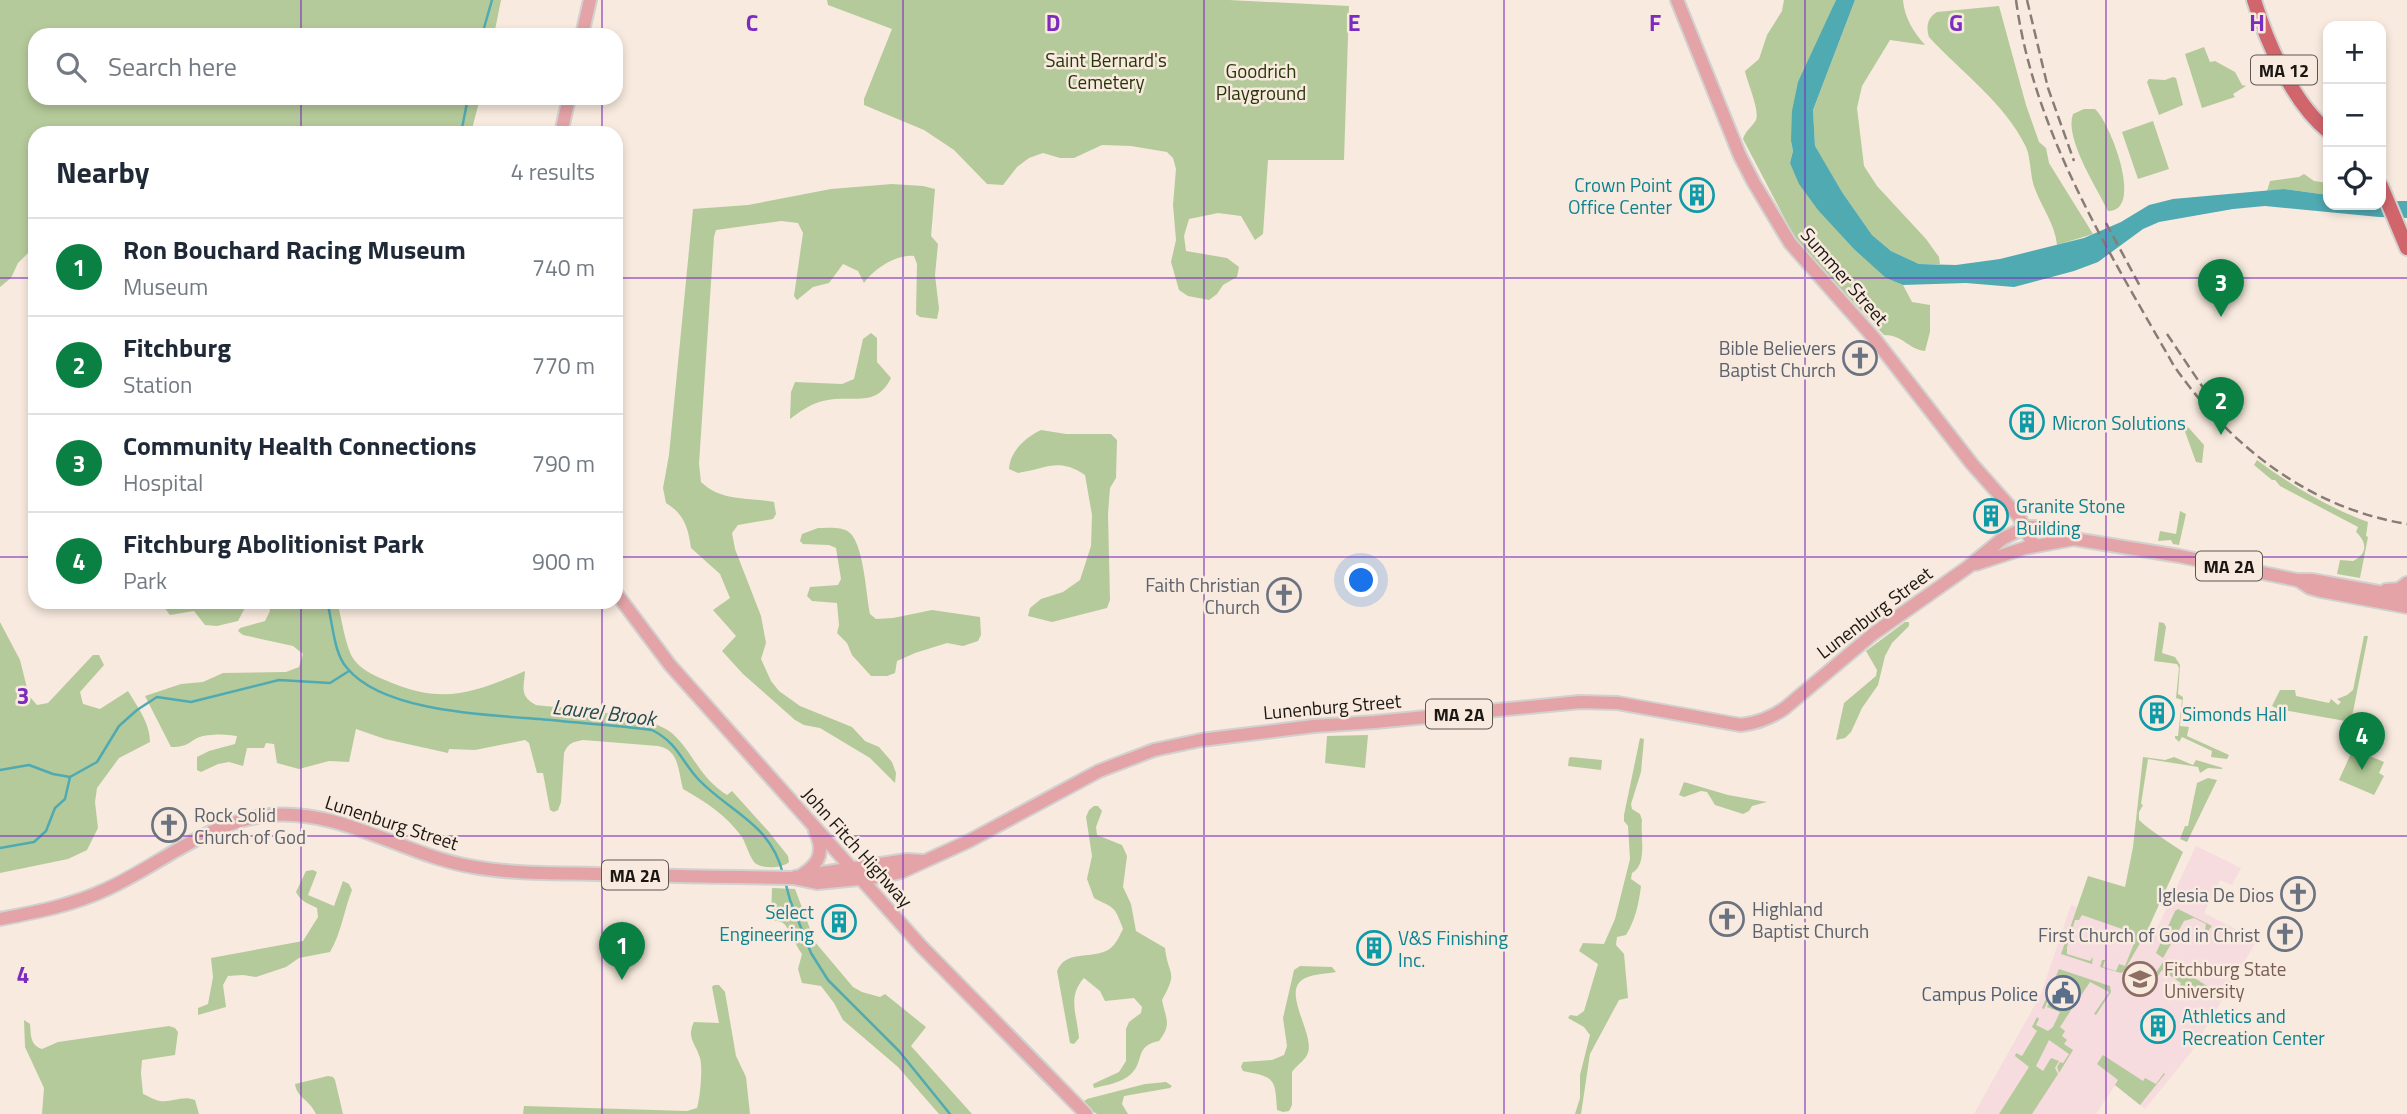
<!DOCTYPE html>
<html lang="en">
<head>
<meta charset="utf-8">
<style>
  :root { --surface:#fff; --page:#f6f6f7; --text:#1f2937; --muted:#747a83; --line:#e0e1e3; --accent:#0b8043 }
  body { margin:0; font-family:"Titillium Web",sans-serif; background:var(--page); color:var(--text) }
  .controls { position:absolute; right:21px; top:21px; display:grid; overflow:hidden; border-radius:14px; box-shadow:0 4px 10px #0003 }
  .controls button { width:63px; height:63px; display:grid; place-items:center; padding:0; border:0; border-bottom:2px solid var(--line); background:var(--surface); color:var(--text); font:35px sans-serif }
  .you { position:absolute; left:1362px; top:581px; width:24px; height:24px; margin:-18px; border:5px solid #fff; border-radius:50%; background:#1a73e8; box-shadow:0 0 0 10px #1a73e833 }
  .badge { display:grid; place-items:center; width:46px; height:46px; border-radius:50%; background:var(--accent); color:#fff; font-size:23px; font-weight:700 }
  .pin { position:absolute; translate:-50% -58px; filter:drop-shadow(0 2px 4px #0008) }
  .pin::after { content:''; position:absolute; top:37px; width:24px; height:21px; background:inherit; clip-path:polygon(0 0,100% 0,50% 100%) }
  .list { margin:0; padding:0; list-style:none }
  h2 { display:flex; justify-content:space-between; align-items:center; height:91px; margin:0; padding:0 28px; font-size:30px }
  h2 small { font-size:23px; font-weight:400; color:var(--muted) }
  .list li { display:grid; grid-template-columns:46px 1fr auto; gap:21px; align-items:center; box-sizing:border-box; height:98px; padding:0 28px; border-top:2px solid var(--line) }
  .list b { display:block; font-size:26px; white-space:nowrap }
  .list p { margin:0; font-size:23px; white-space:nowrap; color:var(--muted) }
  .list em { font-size:23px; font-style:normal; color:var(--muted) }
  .icon { flex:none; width:38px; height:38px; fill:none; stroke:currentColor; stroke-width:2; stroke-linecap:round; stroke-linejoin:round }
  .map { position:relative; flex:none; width:2407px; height:1114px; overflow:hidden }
  .search { position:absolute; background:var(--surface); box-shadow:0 4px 10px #0003; left:28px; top:28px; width:595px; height:77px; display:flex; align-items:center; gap:18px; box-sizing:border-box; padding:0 24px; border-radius:21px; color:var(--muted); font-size:26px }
  .panel { position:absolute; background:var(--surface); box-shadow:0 4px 10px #0003; left:28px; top:126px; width:595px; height:483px; border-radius:21px }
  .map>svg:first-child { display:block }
  .education { fill:#f6dbdf }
  .green { fill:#b5ca9a }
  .water { fill:#4faab2 }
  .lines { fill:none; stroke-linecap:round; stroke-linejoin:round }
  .stream { stroke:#4faab2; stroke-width:2.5 }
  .major-casing { stroke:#d2d1d0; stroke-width:16 }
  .highway-casing { stroke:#d2d1d0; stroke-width:18 }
  .major { stroke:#e3a3a7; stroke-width:12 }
  .highway { stroke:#d1656c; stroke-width:14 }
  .rail { stroke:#877d76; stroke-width:2.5; stroke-dasharray:10 5; stroke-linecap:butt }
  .grid { fill:none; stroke:#7b2cbf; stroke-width:2; stroke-opacity:0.55 }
  .labels { text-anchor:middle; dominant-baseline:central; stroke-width:5; stroke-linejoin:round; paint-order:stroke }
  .shield { fill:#f8eade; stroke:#5e5650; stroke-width:2 }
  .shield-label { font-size:18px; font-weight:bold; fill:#1c1713 }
  .park-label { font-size:19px; fill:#263609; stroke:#f8eade }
  .culture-label { font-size:19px; fill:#0d838f; stroke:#f8eade; text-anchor:start }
  .street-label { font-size:19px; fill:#1c1713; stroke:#f8eade }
  .worship-label { font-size:19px; fill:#5b616d; stroke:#f8eade; text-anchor:end }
  .education-label { font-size:19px; fill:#785e54; stroke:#f8eade; text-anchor:start }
  .service-label { font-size:19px; fill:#4e5e75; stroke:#f8eade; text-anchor:end }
  .water-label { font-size:21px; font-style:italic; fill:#234c50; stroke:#f8eade }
  .grid-label { font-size:23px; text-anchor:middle; font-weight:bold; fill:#7b2cbf; stroke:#f8eade; stroke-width:5; stroke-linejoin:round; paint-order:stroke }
</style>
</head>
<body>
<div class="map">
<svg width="2407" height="1114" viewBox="0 0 2407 1114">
  <rect width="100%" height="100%" fill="#f8eade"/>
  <path class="education" d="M2196,846L2241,868L2232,885L2220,880L2204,913L2257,940L2192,1051L2145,1109L2115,1085L2096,1114H1974L2041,994L2071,905L2155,933Z"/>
  <g class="green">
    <path d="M0,0H501L494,35H35V98H480L471,133H35V246L18,263L11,278L0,287Z"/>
    <path d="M827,0H1229L1349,6L1344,160H1268L1263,234L1255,240L1241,216L1218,213L1189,219L1184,236L1186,251L1227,258L1239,267L1237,277L1223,285L1217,294L1209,300L1188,296L1179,290L1171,262L1176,240L1173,205L1176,169L1173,158L1167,152L1131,146L1102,145L1074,158H1060L1043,153L1029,158L1017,167L1003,185L987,184L954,150L924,130L864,105V99L892,29L828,5Z"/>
    <path d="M1784,0H1836L1822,33L1791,141L1793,151L1790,163L1886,278L1903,285L1912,302L1930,305V332L1925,351C1908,349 1903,335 1884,335L1797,242L1743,139C1745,131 1752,127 1756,120C1760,110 1747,82 1745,71L1759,59L1767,35L1782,11Z"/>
    <path d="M1855,0H1903C1904,17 1914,33 1925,45L1890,40L1862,86L1857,108L1864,166L1877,186L1926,239L1939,257L1940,264H1919L1891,251L1872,235L1842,192L1815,147L1813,110Z"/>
    <path d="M1999,6L2026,105L2039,142L2046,148L2049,163L2093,234L2057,245C2055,224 2042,208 2035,189C2030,177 2031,158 2026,147C2004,102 1962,73 1929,37C1926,27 1927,18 1937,12Z"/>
    <path d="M2204,47L2210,62L2215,61L2235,72L2242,85L2246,86L2233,94L2235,97L2202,108L2185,54Z"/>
    <path d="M2173,77L2176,78L2183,105L2159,115L2147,82L2149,79L2165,80Z"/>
    <path d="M2084,109H2095C2110,122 2145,212 2108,211C2097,188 2064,138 2073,114Z"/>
    <path d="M2153,121L2169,169L2138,179L2122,132Z"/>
    <path d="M2304,174L2314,181L2328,183V195L2284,189L2267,191L2270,181L2299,177Z"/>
    <path d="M892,184L923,186L935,189L931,236L938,244L935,275L939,309L937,319L920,317L916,314L917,264L914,256C896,254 874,269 864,283L858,271L843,264L829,283L813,287L797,300L794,296L803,233L798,223L781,221L716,230L714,237L699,464L701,482C722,502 747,497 774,502L776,514L773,519L738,525L732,533L735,549L761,616L766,643L761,659L771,681L779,691L800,706L852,727L865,741L879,747L892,762L896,773L895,783L870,758L820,728L804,725L795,720L743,674L722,651L736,636L713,610L730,598L720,574L691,548C688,527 684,514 666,503L663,488L669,455L693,209L748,205L831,189Z"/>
    <path d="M871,333L877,338V362L891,378C876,409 852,394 823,401C810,404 801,411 790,419L791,392L795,382L842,384L854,379L863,339Z"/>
    <path d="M2183,426L2188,427L2204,445L2202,463L2196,462Z"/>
    <path d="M1041,430L1066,434H1111L1117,440L1116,478L1110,488L1108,514L1110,600L1107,608L1052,622L1028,616L1030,608L1041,599L1063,592L1080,580L1091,546L1092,515L1085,475C1058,457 1046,469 1018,473L1009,469C1010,451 1026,437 1041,430Z"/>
    <path d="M2257,460C2292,486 2327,507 2368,522L2366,536L2368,537L2360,578L2337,574L2340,560L2353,561C2368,554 2367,542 2356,532L2358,527L2280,486L2275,480H2272L2254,465Z"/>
    <path d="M2180,511L2186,514L2179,545L2173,544L2171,540L2158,541L2160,531L2176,534Z"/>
    <path d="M818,528C827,528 843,526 850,533C864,546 866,595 870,614L876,619L893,618L932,610L980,617L981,635L978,641L963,646L947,643L915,653L897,661L895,673L887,676H871L852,655L847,643L837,633L839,625L837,603L812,601L807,596L810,587L838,585L841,579L836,548L829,545L803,544L800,541L802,534Z"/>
    <path d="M160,602H248L238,621L217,626L205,625L194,611L170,615Z"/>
    <path d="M268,602H337C342,619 344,639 351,655C358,668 372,675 385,680C442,705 471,694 525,671C524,688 519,696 536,705C570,709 650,713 673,734C694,754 699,777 727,795L732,791L769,832L788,856L789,862C783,868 761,870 754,862C749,855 746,844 742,837C726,815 706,802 683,789C678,772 680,750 658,746L583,740C573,742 568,743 564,753L561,802L558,810L554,812L550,810L543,773H537L529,743L525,740L475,750L449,749L448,753L385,739L356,729L349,762L329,761L299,769L277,763L274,744L266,743L264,748H247L243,766L229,762L218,764L201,772L197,770V757L209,751L235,744L237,736C226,734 215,734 203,736C188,740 192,747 171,747L145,696L181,684L203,682L223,673L286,672L299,667L303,654L293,646L243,635L238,631L240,628L265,621L270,611Z"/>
    <path d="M0,622L20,660L29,696L37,705L48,703L93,655H99L104,665L80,692L83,704L100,709L128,691C137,706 150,723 150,742L119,758L97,788L95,802L98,828L87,850L68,859L0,873Z"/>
    <path d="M1905,622H1909V626L1892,643L1885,656L1878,685L1862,708L1851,732L1845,738L1836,740L1844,703L1876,676L1877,670L1866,651Z"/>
    <path d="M2159,622L2164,623L2166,627L2162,653L2175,657L2180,665L2178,694L2183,697L2180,726L2189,727L2187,736L2229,755L2227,759L2211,757L2212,751L2182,737L2179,742L2175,738V736H2178L2182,700L2176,698L2179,668L2177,664L2154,661Z"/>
    <path d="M2364,636H2368L2351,722L2278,709L2272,706L2280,690H2295L2296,696L2329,703L2331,699L2338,705L2341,702L2337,699L2347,695L2353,690Z"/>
    <path d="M1368,735L1365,768L1325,763L1327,736Z"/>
    <path d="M1640,738L1644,739L1641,772L1631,804L1632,809L1640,814L1642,820C1640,836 1648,864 1632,873L1631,879L1641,886C1639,903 1635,921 1626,935L1617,937L1616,945L1624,954L1628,998L1619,1000L1590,1054L1581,1114H1575L1580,1098V1075L1590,1035L1584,1027L1568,1018L1570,1015L1577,1016L1584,1011L1598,964L1579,951L1583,943L1604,944L1615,919L1630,859L1628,826L1624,821V815Z"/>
    <path d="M2353,749L2384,762L2379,773L2384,776L2374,795L2339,780Z"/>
    <path d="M1571,757L1602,760L1601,770L1568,766L1569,758Z"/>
    <path d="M2143,757L2165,760L2174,757L2193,765L2196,760L2223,768L2221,769L2208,768L2200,773L2198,767L2148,759L2141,804L2143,805L2139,812V820C2152,832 2169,842 2183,852L2147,931L2124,971L2121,973L2100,967L2102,960H2105L2103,967L2116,971L2119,964L2125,966L2135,941L2128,938V931L2082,915L2079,920H2075L2067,947V954L2090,961L2093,957L2092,964L2061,954L2088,876L2125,887L2133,847Z"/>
    <path d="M2208,778L2217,780L2187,842L2180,839L2185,826H2188L2197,783Z"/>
    <path d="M1684,782L1728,795L1767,802L1752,806L1749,811L1743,814L1715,805L1707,792L1701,791L1684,797L1679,795Z"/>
    <path d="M1094,806H1098L1102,811L1096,827L1097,835L1122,845L1127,856L1123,887L1131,904L1136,931L1165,948C1168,976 1179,970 1162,1000C1166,1020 1172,1024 1159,1041C1134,1046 1145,1061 1131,1074C1122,1083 1106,1085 1094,1088L1093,1084L1119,1072L1126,1061V1029L1129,1022L1141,1013L1142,1007L1134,998L1105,1001L1100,991L1084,978C1067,997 1077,1014 1079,1038L1074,1044L1070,1043L1057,971C1066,950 1088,959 1106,951C1115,947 1119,937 1123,929C1114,905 1115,909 1094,898L1087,879L1092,856L1086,817L1089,810Z"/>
    <path d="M313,870L317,872L308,895L334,906L343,881L349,884L352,890C344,910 341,934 330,952L299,958L286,967L256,977L243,975L228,976L223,985L226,1007L198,1015V1008L208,1004L213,977L211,958L303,941L318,917L317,908C309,904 300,901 296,892L306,871Z"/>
    <path d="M772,888L795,889L815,942L853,987L862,992L880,997L885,994L926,1027L911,1046L972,1114H939L898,1067L843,1020L834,1003L821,986L802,983L798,969L802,954C796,946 788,926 783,923C779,921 775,921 771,919Z"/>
    <path d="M2178,909L2212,926L2208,931L2205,930L2206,924L2194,918L2184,921L2163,958L2156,953L2175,911Z"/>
    <path d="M2165,959L2218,993L2215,999L2199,989L2193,998L2184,993L2186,989L2180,985L2181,983L2162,970L2144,996V991Z"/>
    <path d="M1300,966L1332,967L1336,972C1326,974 1310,974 1302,980C1282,994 1317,1037 1307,1055C1304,1061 1296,1066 1292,1072V1105L1289,1111L1283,1112L1277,1110C1275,1078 1275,1077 1243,1071L1241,1067L1243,1062L1272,1060L1284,1055L1287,1046L1283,1018L1294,970Z"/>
    <path d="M2059,969L2110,986L2111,992L2096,1015L2094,1014L2109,992L2090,982L2078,1000L2069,998L2071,994L2067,992L2071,979L2060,976L2044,1009L2042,1008Z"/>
    <path d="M714,985H719L725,992L736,1056L746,1077L750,1114H523L524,1106L687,1111L697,1108C700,1099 703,1068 700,1058C696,1044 686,1038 694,1022L719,1023L712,987Z"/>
    <path d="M2055,991L2058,992L2053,1007L2061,1009L2064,1001L2075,1004L2060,1027L2065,1031L2062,1036L2067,1040L2064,1044L2073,1050L2059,1073L2057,1067L2060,1062L2063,1063L2069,1054L2049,1040L2036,1066L2043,1071L2051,1058L2059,1061L2055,1068L2058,1074L2032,1114H1999L2029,1067L2015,1056L2016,1053L2022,1056L2037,1031L2032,1027L2037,1017L2039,1019L2036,1025L2048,1031L2053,1027L2060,1012L2047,1007Z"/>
    <path d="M24,1020L30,1024C31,1035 30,1045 42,1049L58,1042L169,1026L175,1028L178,1032L175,1055L142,1060L141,1073L143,1094C148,1096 154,1100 160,1101C172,1103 182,1095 195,1100L199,1114H42L44,1088L25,1047Z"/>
    <path d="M2103,1055L2143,1081L2145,1078L2156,1084L2164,1073L2165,1074L2140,1105L2115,1085L2118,1080L2097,1064Z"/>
    <path d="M328,1076L333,1077L335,1080L343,1114H316C309,1099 297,1098 295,1084Z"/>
    <path d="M1166,1082L1172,1086L1170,1088L1124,1096L1122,1104L1128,1114H1097L1083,1105V1102L1087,1099L1145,1084Z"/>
  </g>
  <path class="water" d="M1836,0H1855L1813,110L1815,146L1842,192L1872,235L1891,251L1919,264L1956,265L2000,259L2084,238L2121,222L2149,205L2173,199L2284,189L2328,195V205H2381V201H2407V218L2379,217L2265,206L2233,209L2159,222L2143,229L2098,262L2074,271L2014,287L1966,283L1903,285L1886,278L1854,249L1818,210L1799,184L1790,163L1793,151L1791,141L1792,111L1798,82Z"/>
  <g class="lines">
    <g class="stream">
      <path d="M482,35L492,0"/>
      <path d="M461,133L468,98"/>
      <path d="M327,602C333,622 333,652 347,668C383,712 487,715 540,719C577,723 615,725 652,730C678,743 681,761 699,780C731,813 771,824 783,874"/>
      <path d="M0,770L29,765L53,774L70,777"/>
      <path d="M0,848L34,842L46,831L55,808L65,799L70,777L97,762L119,726L137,710L157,697L191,702L279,680L330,683L349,671"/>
      <path d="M785,881L790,900L811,953L828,980L899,1051L950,1114"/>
    </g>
    <g class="major-casing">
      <g id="major">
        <path d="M1677,0L1740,156L1754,183L1790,243L1874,338L1972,464L2019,517L2034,546"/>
        <path d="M582,35L590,0"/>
        <path d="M561,133L569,98"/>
        <path d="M1976,564L2025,548L2074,539"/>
        <path d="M2298,580L2310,588L2321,591L2407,607"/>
        <path d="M2386,590L2399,589L2407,583"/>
        <path d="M616,593L670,665L921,946L1086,1114"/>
        <path d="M803,874C821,863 824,849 815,831"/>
        <path d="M795,877L907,860L923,861"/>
        <path d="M0,919C37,912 73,905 107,889C161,864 209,821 270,815C343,809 405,856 474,867C514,874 556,873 596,874C662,876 727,877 793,878L817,883L879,877L901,872L969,841L1099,771L1154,750L1201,740L1314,726L1375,722L1580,702L1618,703L1741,725C1757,723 1771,718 1785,708L1873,634L1968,567L2002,539L2026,527H2039L2074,539L2179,556L2297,580H2312L2407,597"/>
      </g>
    </g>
    <g class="highway-casing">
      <g id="highway">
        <path d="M2254,0C2267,43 2293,103 2328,131"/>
        <path d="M2381,186L2407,248"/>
      </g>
    </g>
    <use href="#major" class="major"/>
    <use href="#highway" class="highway"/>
    <g class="rail">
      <path d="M2016,0C2034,134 2109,251 2174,366C2230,446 2309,508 2407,524"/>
      <path d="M2027,0L2048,88L2074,161"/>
      <path d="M2106,223L2141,288"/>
      <path d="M2167,334L2206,392"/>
    </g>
  </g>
  <path class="grid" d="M301,0V35M602,0V35M903,0V1114M1204,0V1114M1504,0V1114M1805,0V1114M2106,0V1114M301,98V133M602,98V133M0,278H35M616,278H2407M0,557H35M616,557H2407M301,602V1114M602,602V1114M0,836H2407"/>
  <defs>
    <g id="building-ring" transform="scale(1.75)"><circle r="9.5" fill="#f8eade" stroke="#0f9aa8" stroke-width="1.5"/><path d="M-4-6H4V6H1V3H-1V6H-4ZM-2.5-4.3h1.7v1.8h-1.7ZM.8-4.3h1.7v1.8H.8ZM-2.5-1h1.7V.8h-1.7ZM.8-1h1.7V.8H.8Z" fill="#0f9aa8"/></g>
    <g id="church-ring" transform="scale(1.75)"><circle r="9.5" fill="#f8eade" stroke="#6b7280" stroke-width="1.5"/><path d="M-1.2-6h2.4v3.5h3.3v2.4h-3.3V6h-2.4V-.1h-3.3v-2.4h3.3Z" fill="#6b7280"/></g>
    <g id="university-ring" transform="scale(1.75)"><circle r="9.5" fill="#f8eade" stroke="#8d6e63" stroke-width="1.5"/><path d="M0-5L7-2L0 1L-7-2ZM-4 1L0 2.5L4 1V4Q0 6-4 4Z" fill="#8d6e63"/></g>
    <g id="civic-ring" transform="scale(1.75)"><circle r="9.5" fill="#f8eade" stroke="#5c6f8a" stroke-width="1.5"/><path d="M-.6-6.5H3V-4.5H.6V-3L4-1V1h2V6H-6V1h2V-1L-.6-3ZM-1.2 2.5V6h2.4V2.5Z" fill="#5c6f8a"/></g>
  </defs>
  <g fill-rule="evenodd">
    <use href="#building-ring" x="1697" y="195"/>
    <use href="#church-ring" x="1860" y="358"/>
    <use href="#building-ring" x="2027" y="422"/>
    <use href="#building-ring" x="1991" y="516"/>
    <use href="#church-ring" x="1284" y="595"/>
    <use href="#building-ring" x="2157" y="713"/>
    <use href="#church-ring" x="169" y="825"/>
    <use href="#church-ring" x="2298" y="894"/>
    <use href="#church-ring" x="1727" y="919"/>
    <use href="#building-ring" x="839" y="922"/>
    <use href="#church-ring" x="2285" y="934"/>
    <use href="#building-ring" x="1374" y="948"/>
    <use href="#university-ring" x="2140" y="979"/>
    <use href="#civic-ring" x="2063" y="993"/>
    <use href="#building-ring" x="2158" y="1026"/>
  </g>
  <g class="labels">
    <g class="shield">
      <rect x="2251" y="55.5" width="66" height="29" rx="5"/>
      <rect x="2196" y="551.5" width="66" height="29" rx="5"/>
      <rect x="1426" y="699.5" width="66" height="29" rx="5"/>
      <rect x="602" y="860.5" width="66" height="29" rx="5"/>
    </g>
    <g class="shield-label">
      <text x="2284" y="70">MA 12</text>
      <text x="2229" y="566">MA 2A</text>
      <text x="1459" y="714">MA 2A</text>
      <text x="635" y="875">MA 2A</text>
    </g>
    <g class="park-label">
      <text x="1106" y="59">Saint Bernard's<tspan x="1106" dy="22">Cemetery</tspan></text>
      <text x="1261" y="70">Goodrich<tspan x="1261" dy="22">Playground</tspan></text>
    </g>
    <g class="culture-label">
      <text x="1672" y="184" text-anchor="end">Crown Point<tspan x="1672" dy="22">Office Center</tspan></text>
      <text x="2052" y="422">Micron Solutions</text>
      <text x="2016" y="505">Granite Stone<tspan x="2016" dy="22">Building</tspan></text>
      <text x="2182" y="713">Simonds Hall</text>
      <text x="814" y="911" text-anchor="end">Select<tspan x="814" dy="22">Engineering</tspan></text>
      <text x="1398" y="937">V&amp;S Finishing<tspan x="1398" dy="22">Inc.</tspan></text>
      <text x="2182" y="1015">Athletics and<tspan x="2182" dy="22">Recreation Center</tspan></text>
    </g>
    <g class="street-label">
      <text transform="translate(1845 276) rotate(49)">Summer Street</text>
      <text transform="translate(1874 612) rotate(-37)">Lunenburg Street</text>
      <text transform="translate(1332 706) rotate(-5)">Lunenburg Street</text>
      <text transform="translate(392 822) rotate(18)">Lunenburg Street</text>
      <text transform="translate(858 847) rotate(48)">John Fitch Highway</text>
    </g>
    <g class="worship-label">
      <text x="1836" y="347">Bible Believers<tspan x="1836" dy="22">Baptist Church</tspan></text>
      <text x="1260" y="584">Faith Christian<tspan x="1260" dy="22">Church</tspan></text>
      <text x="194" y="814" text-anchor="start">Rock Solid<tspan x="194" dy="22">Church of God</tspan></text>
      <text x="2274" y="894">Iglesia De Dios</text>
      <text x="1752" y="908" text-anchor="start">Highland<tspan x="1752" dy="22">Baptist Church</tspan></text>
      <text x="2260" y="934">First Church of God in Christ</text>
    </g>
    <g class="education-label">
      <text x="2164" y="968">Fitchburg State<tspan x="2164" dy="22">University</tspan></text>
    </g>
    <g class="service-label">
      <text x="2038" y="993">Campus Police</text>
    </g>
    <g class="water-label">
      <text transform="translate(604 712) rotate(7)">Laurel Brook</text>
    </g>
  </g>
  <g class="grid-label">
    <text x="752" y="31">C</text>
    <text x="1053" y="31">D</text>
    <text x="1354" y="31">E</text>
    <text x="1655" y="31">F</text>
    <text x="1956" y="31">G</text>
    <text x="2257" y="31">H</text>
    <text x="23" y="704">3</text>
    <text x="23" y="983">4</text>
  </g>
</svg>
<div class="controls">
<button>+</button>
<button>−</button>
<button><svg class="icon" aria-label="locate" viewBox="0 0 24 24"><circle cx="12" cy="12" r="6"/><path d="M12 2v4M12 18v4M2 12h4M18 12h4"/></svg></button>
</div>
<div class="you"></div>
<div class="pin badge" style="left:622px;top:980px">1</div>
<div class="pin badge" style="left:2221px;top:435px">2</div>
<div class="pin badge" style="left:2221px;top:317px">3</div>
<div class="pin badge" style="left:2362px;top:770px">4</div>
<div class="search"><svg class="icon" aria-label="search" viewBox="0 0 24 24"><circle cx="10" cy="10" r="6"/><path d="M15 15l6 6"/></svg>Search here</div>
<section class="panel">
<h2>Nearby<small>4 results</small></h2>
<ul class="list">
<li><span class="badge">1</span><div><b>Ron Bouchard Racing Museum</b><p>Museum</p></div><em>740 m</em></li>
<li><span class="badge">2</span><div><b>Fitchburg</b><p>Station</p></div><em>770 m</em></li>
<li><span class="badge">3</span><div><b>Community Health Connections</b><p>Hospital</p></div><em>790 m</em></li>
<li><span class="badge">4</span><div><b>Fitchburg Abolitionist Park</b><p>Park</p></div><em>900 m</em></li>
</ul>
</section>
</div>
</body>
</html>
